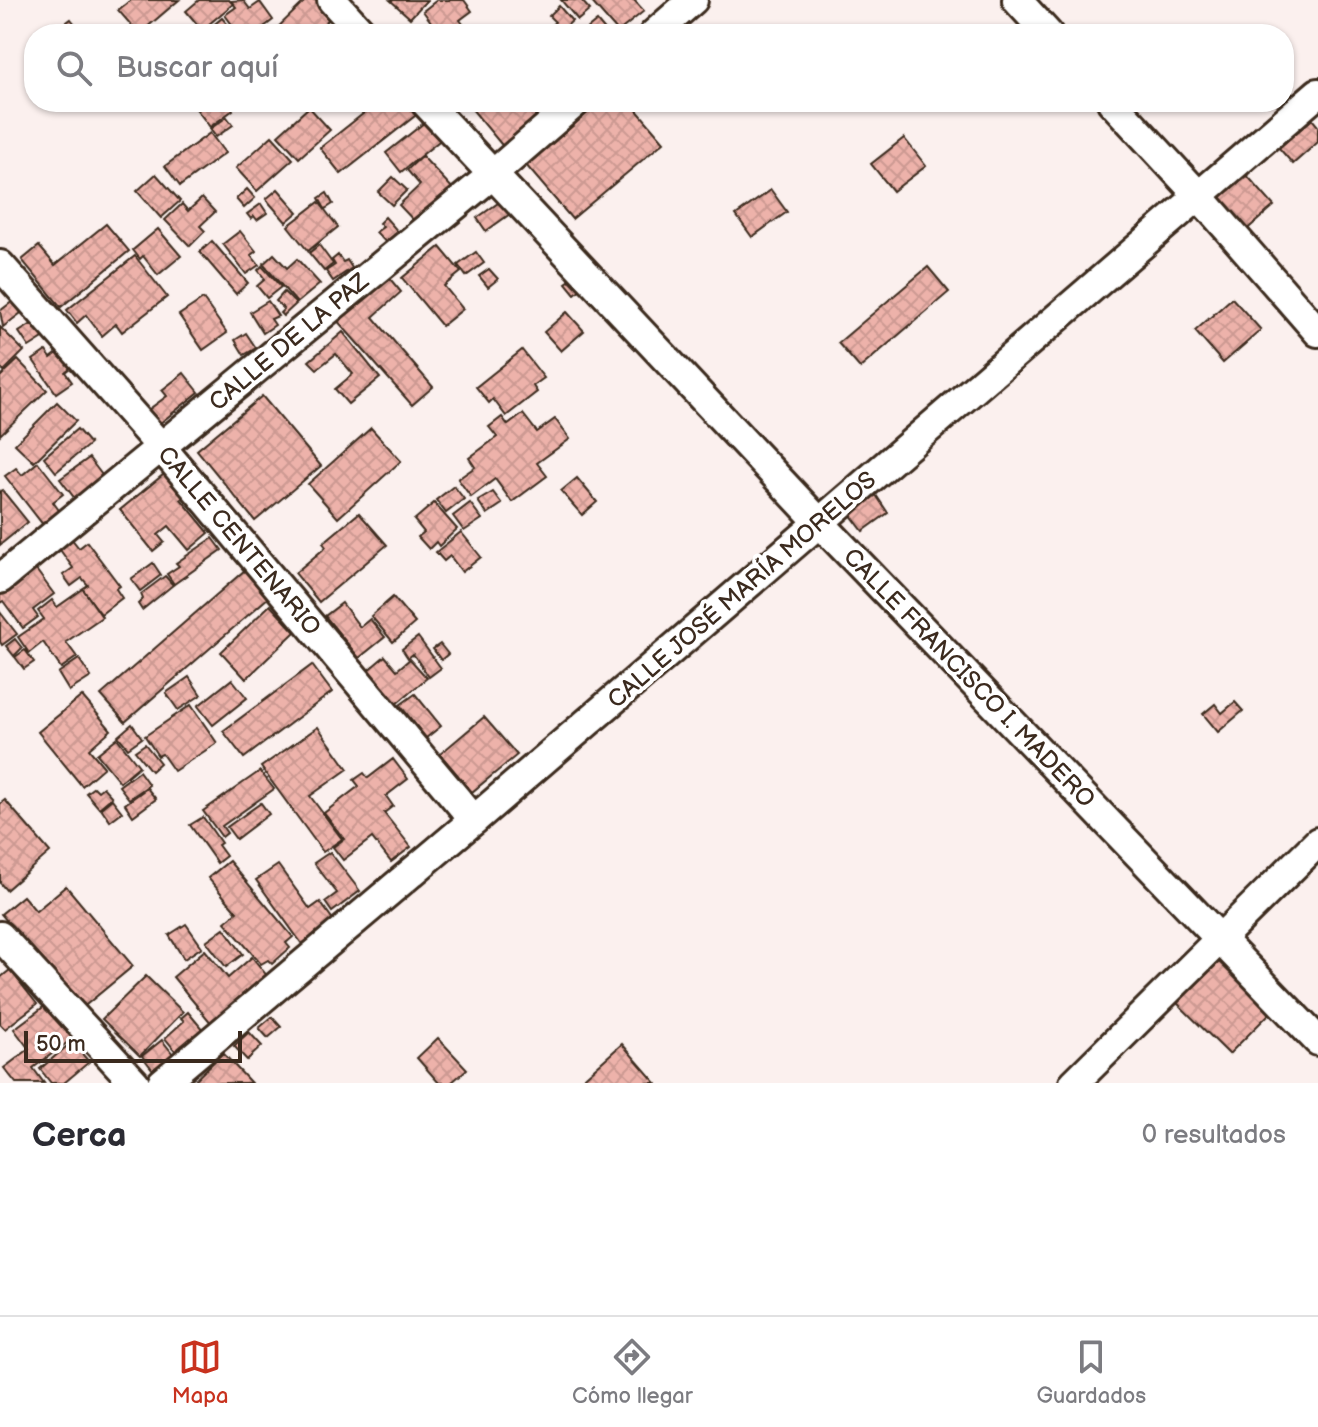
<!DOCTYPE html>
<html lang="es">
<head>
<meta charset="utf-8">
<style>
  :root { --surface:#fff; --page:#f7f7f7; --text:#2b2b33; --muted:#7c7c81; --line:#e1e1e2; --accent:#c8321e }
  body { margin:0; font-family:"Balsamiq Sans",sans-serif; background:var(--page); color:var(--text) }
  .scale { position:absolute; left:24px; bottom:20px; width:218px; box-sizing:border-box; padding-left:8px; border:4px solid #3b2a1e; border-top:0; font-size:22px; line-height:28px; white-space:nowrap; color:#3b2a1e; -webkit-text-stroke:6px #fff; paint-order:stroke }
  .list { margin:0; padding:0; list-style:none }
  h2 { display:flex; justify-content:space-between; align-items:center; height:104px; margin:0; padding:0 32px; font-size:34px }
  h2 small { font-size:26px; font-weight:400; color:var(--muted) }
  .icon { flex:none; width:44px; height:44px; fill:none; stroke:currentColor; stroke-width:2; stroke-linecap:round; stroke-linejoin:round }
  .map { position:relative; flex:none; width:1318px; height:1083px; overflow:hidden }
  .search { position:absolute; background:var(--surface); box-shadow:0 2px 6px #0004; left:24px; right:24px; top:24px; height:88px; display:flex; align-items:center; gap:20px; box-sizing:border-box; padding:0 28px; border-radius:32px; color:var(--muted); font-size:30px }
  .sheet { height:232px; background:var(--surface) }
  nav { display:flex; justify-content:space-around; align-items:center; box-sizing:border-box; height:112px; border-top:2px solid var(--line); background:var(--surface); font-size:22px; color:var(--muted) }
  nav a { display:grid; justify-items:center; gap:4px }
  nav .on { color:var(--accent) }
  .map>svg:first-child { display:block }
  .building { fill:url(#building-cross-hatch); stroke:#3b2a1e; stroke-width:2 }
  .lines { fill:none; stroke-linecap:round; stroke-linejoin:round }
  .street-casing { stroke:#3b2a1e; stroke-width:34 }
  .street { stroke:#fff; stroke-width:28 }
  .labels { text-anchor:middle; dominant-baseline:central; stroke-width:8; stroke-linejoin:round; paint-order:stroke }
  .street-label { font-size:24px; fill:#3b2a1e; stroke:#fff }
</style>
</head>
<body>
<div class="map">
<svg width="1318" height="1083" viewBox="0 0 1318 1083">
  <defs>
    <pattern id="building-cross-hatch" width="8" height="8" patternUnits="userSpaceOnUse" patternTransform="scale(2)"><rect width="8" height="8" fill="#edb2aa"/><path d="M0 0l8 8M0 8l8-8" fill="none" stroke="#cc9992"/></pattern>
  </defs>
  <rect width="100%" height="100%" fill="#fbf0ee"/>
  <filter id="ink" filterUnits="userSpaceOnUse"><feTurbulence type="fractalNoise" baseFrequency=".0125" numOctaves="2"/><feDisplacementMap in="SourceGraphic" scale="16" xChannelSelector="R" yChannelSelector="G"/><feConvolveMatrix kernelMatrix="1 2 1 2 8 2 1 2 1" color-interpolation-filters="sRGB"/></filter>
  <g filter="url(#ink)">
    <g class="building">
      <path d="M131,0H179L139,34L118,10Z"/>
      <path d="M199,0H229L233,4L202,30L186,11Z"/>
      <path d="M243,0L250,9L260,2L273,20L255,34H239L225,15L236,7L231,1Z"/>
      <path d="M306,0H320L334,14L313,34H271Z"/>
      <path d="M390,0H427L410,18Z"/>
      <path d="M437,0H464L472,11L460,20L469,32L440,34L423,11Z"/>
      <path d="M561,0H581L590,10L578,20Z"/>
      <path d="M590,0H634L644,11L618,32Z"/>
      <path d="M559,6L572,21L558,34H545L543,32L555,22L549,16Z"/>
      <path d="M222,18L236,34H207L205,32Z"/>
      <path d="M71,19L83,34H51Z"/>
      <path d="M597,21L608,34H581Z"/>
      <path d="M191,102H228L233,110L210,127Z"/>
      <path d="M378,102H412L420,112L341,174L320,148Z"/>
      <path d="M466,102H531L544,118L506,150Z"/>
      <path d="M600,102H630L664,142L572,219L526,165Z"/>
      <path d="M309,107L330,130L299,158L278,135Z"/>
      <path d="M227,117L233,125L216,137L210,129Z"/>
      <path d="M429,119L444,137L401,172L386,153Z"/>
      <path d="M1312,119L1318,126V142L1293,164L1279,148Z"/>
      <path d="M210,133L225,153L180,186L165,166Z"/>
      <path d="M272,136L293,159L257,191L236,168Z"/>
      <path d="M904,138L926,166L893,191L871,164Z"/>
      <path d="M422,156L456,192L419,226L399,205L420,185L407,170Z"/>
      <path d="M1244,172L1274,206L1244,232L1214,199Z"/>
      <path d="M156,174L180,201L161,218L137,191Z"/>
      <path d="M393,177L407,190L392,205L378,192Z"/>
      <path d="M247,189L255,198L244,208L236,199Z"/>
      <path d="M278,189L298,212L286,222L266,199Z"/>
      <path d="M771,190L787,212L752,237L736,215Z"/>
      <path d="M327,193L333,204L325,209L319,198Z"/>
      <path d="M202,198L215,212L200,226L205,231L190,246L165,220L182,204L188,211Z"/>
      <path d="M501,201L510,214L486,231L477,218Z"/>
      <path d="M319,202L338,227L308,251L288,226Z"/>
      <path d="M261,204L267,213L257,220L254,216L251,219L247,214Z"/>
      <path d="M385,217L401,235L388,245L376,232L383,227L379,223Z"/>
      <path d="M106,224L129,251L61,307L22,260L39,246L55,265Z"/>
      <path d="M158,229L181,256L158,275L143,256L140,259L133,250Z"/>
      <path d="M240,231L256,251L251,255L259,265L246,274L223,244Z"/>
      <path d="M212,241L248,283L236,294L200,252Z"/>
      <path d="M319,245L333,264L324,271L309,253Z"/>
      <path d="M440,247L461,272L444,286L463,309L442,326L402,278Z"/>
      <path d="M476,252L484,263L466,276L458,265Z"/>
      <path d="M274,254L287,268L297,259L320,284L297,303L263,264Z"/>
      <path d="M338,255L343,262L347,260L352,268L333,281L326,271L335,265L332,260Z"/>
      <path d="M135,256L167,297L122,332L116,324L102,336L86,315L77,323L67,310Z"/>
      <path d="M262,266L281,287L267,298L257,286L265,279L258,270Z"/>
      <path d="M928,267L949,292L860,368L838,343Z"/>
      <path d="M489,269L498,279L488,287L479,276Z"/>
      <path d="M386,274L401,292L373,317L433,387L412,405L335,318Z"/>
      <path d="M573,278L582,288L575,294L566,283Z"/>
      <path d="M284,292L296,304L283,316L280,313L284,309L276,301Z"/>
      <path d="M1232,298L1261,330L1223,363L1195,331Z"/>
      <path d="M203,299L227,333L203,350L179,315Z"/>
      <path d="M13,301L21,313L3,327L0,311Z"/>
      <path d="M268,301L278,316L271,319L275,325L263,333L250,312Z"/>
      <path d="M567,312L584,331L561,351L544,332Z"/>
      <path d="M32,324L35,329L39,326L43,338L29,347L19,332Z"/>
      <path d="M0,327L24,351L4,371L0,367Z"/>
      <path d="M343,332L380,378L348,404L335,389L353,374L336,354L317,369L309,361Z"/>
      <path d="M246,333L256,348L244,355L235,340Z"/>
      <path d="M522,350L544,378L533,386L537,392L506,416L493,399L489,403L476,387Z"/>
      <path d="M46,351L51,358L59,352L70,368L65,372L72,382L56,393L33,360Z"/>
      <path d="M18,360L47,390L0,435V377Z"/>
      <path d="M184,373L199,392L159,424L148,410L167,396L162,390Z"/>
      <path d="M262,396L321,466L255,521L197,450Z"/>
      <path d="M57,402L76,421L34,462L15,444Z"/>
      <path d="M523,414L537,432L555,419L570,439L537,463L547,476L512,502L495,479L471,497L458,479L475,467L469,458L497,437L489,427L502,417L508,425Z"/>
      <path d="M371,428L401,461L338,518L308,484Z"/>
      <path d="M77,429L90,444L56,472L44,457Z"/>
      <path d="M89,458L105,479L76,500L60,479Z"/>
      <path d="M38,462L63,494L53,502L61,513L44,526L5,476L16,468L22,475Z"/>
      <path d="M169,470L188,493L181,499L209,533L189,550L169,526L158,535L164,542L153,551L120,510Z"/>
      <path d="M577,478L597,502L582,515L561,491Z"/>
      <path d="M454,486L464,499L446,513L436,500Z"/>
      <path d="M2,490L28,522L0,545V491Z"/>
      <path d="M493,492L502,504L487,514L478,501Z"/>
      <path d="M876,495L888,513L863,531L850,514Z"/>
      <path d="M434,503L457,529L439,546L436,542L429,549L418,537L424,532L414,520Z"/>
      <path d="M470,503L482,519L464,531L453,516Z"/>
      <path d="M359,513L387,545L319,602L295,573L326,547L323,543Z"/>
      <path d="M461,532L481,557L462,572L450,556L444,561L436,552Z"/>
      <path d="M71,538L79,548L87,542L120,586L116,589L122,598L101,614L82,589L88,585L82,578L71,586L63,575L73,568L58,547Z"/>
      <path d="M213,538L222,550L174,584L167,574L179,566L176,563Z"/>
      <path d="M31,563L54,594L33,610L38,617L23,628L3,601L0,603V586Z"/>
      <path d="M153,563L161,575L140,591L131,579Z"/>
      <path d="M245,570L269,597L125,722L101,695Z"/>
      <path d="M165,576L173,585L142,610L138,604L143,599L141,594Z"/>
      <path d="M83,589L102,617L66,642L77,657L61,668L43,642L29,653L18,637L44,619L38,611L52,600L57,607Z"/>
      <path d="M393,597L415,623L393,642L371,616Z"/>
      <path d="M342,603L360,627L370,619L385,637L359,658L325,616Z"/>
      <path d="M270,605L295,632L246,679L221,652Z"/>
      <path d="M0,612L17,634L2,645L0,642Z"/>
      <path d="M418,637L441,668L429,677L413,654L408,658L402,649Z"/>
      <path d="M15,639L22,648L14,656L6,646Z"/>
      <path d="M440,644L448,654L441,660L433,649Z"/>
      <path d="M25,650L34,662L24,669L15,657Z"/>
      <path d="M385,656L397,670L410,659L427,678L396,704L367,671Z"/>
      <path d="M79,659L91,677L69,691L58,673Z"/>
      <path d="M312,665L332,692L244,758L223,731Z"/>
      <path d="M189,677L201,695L178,710L166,693Z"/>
      <path d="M232,679L247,698L213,725L198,706Z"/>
      <path d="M415,694L441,726L426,738L400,705Z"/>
      <path d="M82,696L111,730L89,749L104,767L82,786L38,732Z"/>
      <path d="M1235,702L1243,711L1218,732L1203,714L1215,704L1222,713Z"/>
      <path d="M191,705L217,743L174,771L162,754L158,756L145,736Z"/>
      <path d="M484,717L517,755L472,792L440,754Z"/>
      <path d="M132,724L142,738L128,748L118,736Z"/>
      <path d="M318,727L348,769L310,796L342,839L323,852L261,767Z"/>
      <path d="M117,738L139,766L120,782L97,754Z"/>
      <path d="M145,744L160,763L151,771L135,751Z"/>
      <path d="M393,759L408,779L386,796L393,806L384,813L411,847L391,862L372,838L343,860L333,847L344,839L324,813L359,786L354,780L364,773L368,778Z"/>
      <path d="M139,771L149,785L129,799L119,786Z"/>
      <path d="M260,771L274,789L222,826L227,833L222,837L203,811Z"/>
      <path d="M94,787L98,791L103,787L112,797L99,808L86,793Z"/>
      <path d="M147,788L156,799L133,816L125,804Z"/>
      <path d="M112,799L122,812L110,821L101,808Z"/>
      <path d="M5,800L50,852L6,890L0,883V804Z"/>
      <path d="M261,803L269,814L236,839L227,827Z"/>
      <path d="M203,817L221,843L218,845L226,856L217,863L190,825Z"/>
      <path d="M330,852L360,891L332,912L325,902L337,893L314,863Z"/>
      <path d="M229,861L293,937L286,943L290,948L272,964L268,960L261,964L225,922L237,912L208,878Z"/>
      <path d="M278,865L310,909L320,902L334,921L302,944L256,880Z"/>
      <path d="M66,886L133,966L81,1009L1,914L23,896L36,911Z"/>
      <path d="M186,924L202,947L184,959L169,935Z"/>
      <path d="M224,928L243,954L226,967L206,941Z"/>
      <path d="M205,950L228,978L252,957L268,977L212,1024L173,977Z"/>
      <path d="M1218,961L1271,1012L1229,1054L1177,1003Z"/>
      <path d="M10,970L37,1004L5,1029L0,1024V978Z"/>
      <path d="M146,976L183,1012L140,1056L102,1019Z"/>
      <path d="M50,1002L76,1036L33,1068L44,1083H16L4,1068L29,1049L14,1029Z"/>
      <path d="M188,1012L203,1030L177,1053L165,1038L184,1021L181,1018Z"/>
      <path d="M272,1017L281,1027L268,1038L259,1028Z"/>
      <path d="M249,1032L262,1046L247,1060L234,1046Z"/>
      <path d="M438,1038L467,1069L451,1083H439L417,1058Z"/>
      <path d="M162,1040L173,1054L153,1070L142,1056Z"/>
      <path d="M72,1042L89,1062L64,1083H51L40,1069Z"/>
      <path d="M622,1044L656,1083H578Z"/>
      <path d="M223,1053L251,1083H192Z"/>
    </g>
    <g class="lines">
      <g class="street-casing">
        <g id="street">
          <path d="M332,0L363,34"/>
          <path d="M1017,0L1048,34"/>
          <path d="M654,34L693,0"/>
          <path d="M425,102L820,523L1318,1041"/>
          <path d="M1112,102L1199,196L1318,332"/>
          <path d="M0,265L162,448L474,820"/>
          <path d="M0,579L492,175L576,102"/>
          <path d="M0,936L135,1083"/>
          <path d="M162,1083L474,820L1318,93"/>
          <path d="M1074,1083L1318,842"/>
        </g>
      </g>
      <use href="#street" class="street"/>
    </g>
  </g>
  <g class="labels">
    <g class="street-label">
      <text transform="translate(289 342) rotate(-40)">CALLE DE LA PAZ</text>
      <text transform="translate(239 541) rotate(50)">CALLE CENTENARIO</text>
      <text transform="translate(742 590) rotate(-41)">CALLE JOSÉ MARÍA MORELOS</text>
      <text transform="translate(969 678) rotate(46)">CALLE FRANCISCO I. MADERO</text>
    </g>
  </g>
</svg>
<div class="scale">50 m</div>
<div class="search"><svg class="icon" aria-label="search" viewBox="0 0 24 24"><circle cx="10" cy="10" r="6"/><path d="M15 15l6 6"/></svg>Buscar aquí</div>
</div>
<section class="sheet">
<h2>Cerca<small>0 resultados</small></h2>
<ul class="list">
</ul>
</section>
<nav>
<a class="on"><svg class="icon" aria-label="map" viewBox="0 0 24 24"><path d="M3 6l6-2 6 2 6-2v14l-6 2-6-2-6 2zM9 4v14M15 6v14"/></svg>Mapa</a>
<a><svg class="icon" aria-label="directions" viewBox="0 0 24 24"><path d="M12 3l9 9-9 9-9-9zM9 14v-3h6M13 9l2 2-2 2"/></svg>Cómo llegar</a>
<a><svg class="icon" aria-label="saved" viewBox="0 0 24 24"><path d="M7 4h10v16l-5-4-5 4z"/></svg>Guardados</a>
</nav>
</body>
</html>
